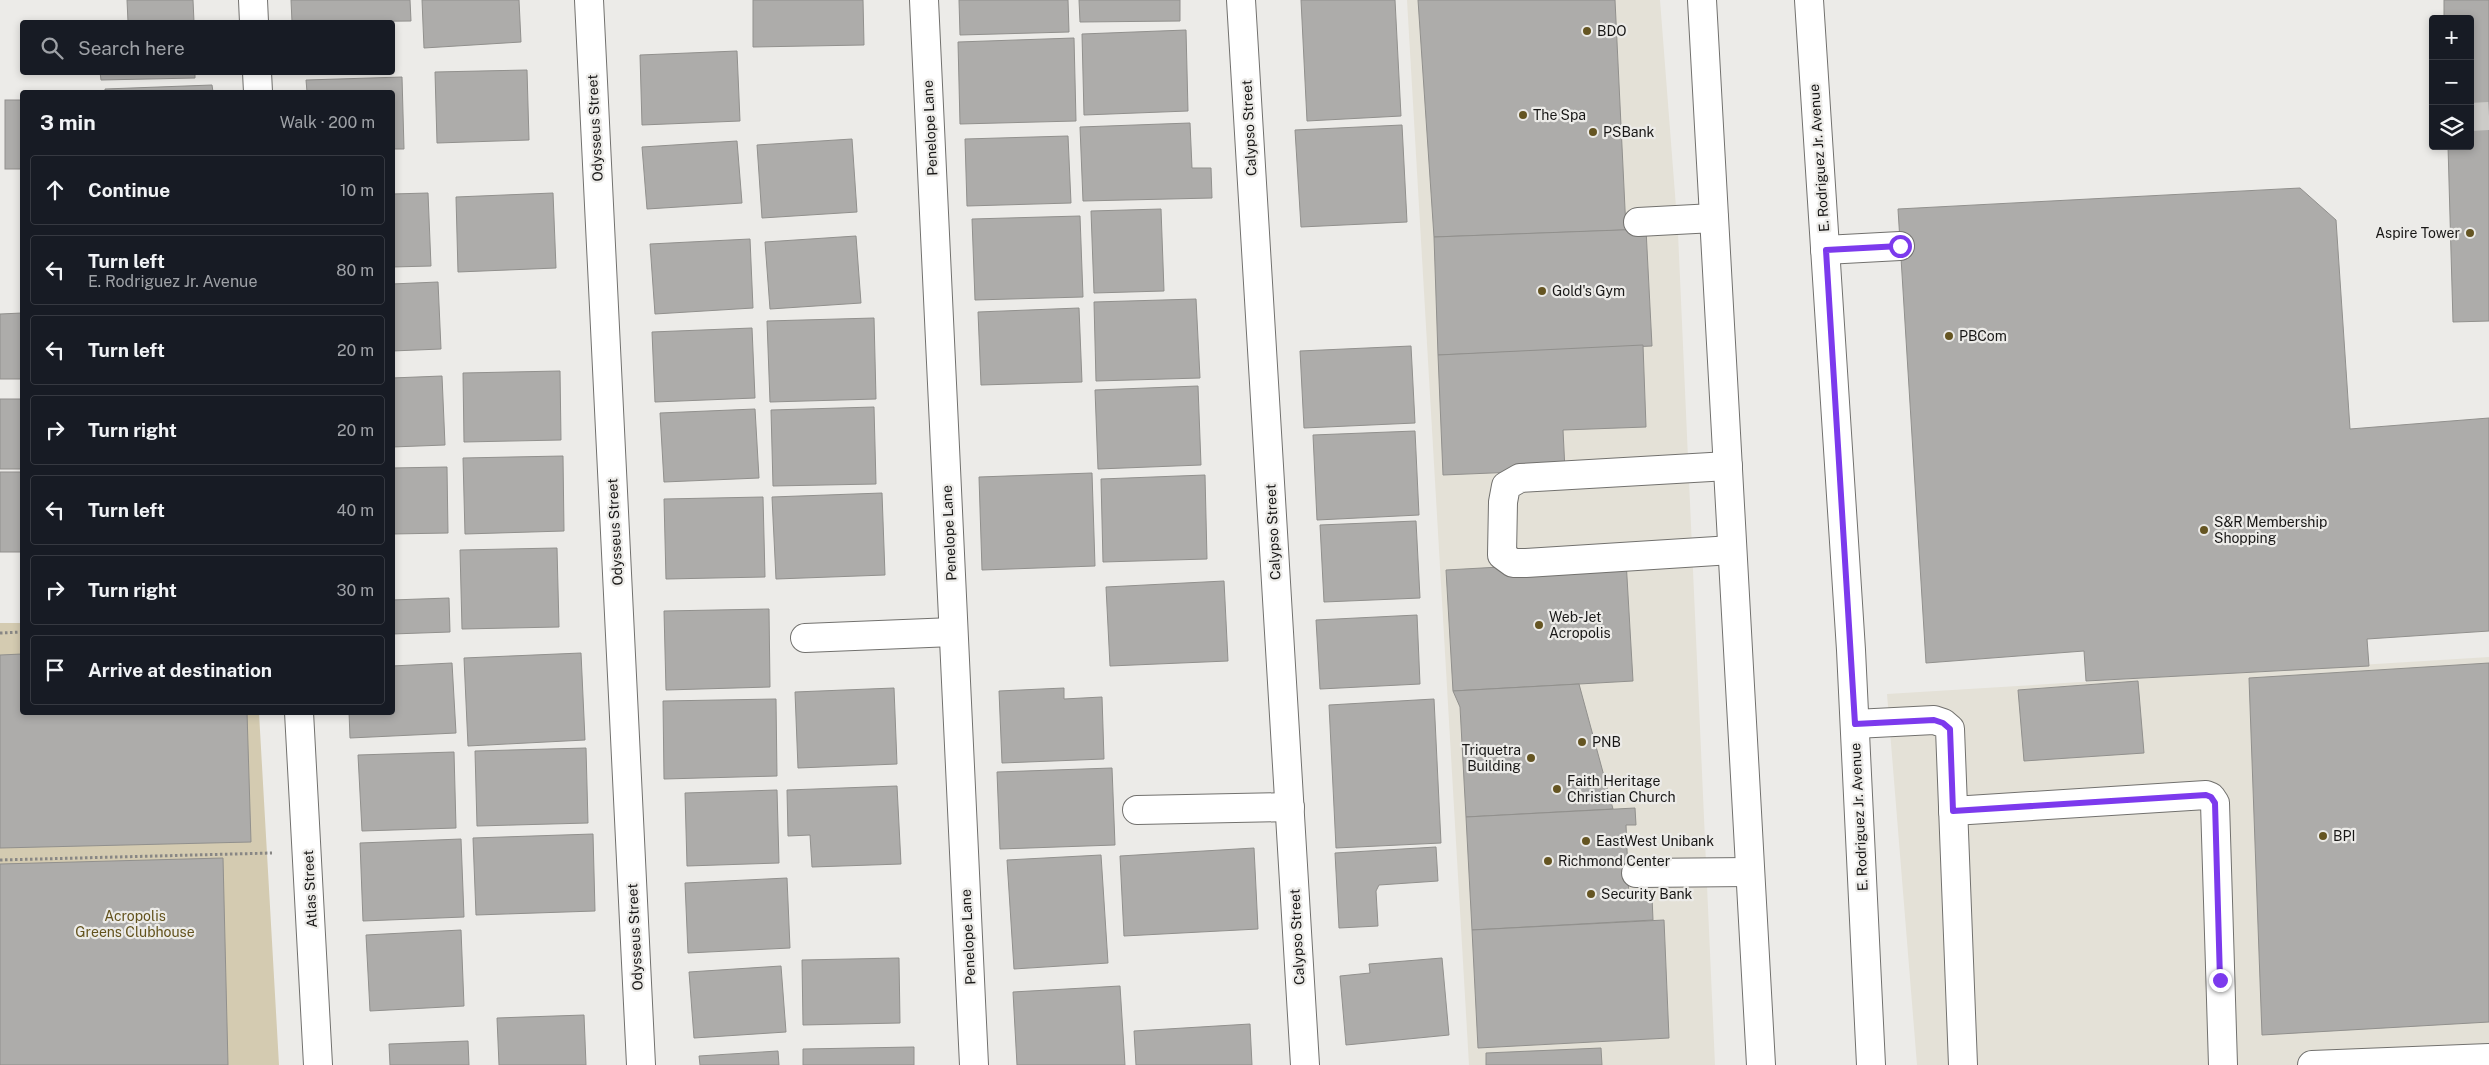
<!DOCTYPE html>
<html lang="en">
<head>
<meta charset="utf-8">
<style>
  :root { --surface:#171b24; --page:#20242c; --text:#f1f3f6; --muted:#9ea1a6; --line:#363941 }
  body { margin:0; font-family:"Public Sans",sans-serif; background:var(--page); color:var(--text) }
  .controls { position:absolute; right:15px; top:15px; display:grid; overflow:hidden; border-radius:5px; box-shadow:0 2px 8px #0003 }
  .controls button { width:45px; height:45px; display:grid; place-items:center; padding:0; border:0; border-bottom:1px solid var(--line); background:var(--surface); color:var(--text); font:25px sans-serif }
  .stop { position:absolute; width:15px; height:15px; margin:-11px; border:4px solid #7c3aed; border-radius:50%; background:#fff }
  .stop.end { background:#7c3aed; border-color:#fff; box-shadow:0 1px 5px #0008 }
  .list { margin:0; padding:0; list-style:none }
  h2 { display:flex; justify-content:space-between; align-items:center; height:65px; margin:0; padding:0 20px; font-size:21px }
  h2 small { font-size:16px; font-weight:400; color:var(--muted) }
  .list li { display:grid; grid-template-columns:32px 1fr auto; gap:15px; align-items:center; box-sizing:border-box; height:70px; margin:0 10px 10px; padding:0 10px; border:1px solid var(--line); border-radius:5px }
  .list b { display:block; font-size:19px; white-space:nowrap }
  .list p { margin:0; font-size:16px; white-space:nowrap; color:var(--muted) }
  .list em { font-size:16px; font-style:normal; color:var(--muted) }
  .icon { flex:none; width:28px; height:28px; fill:none; stroke:currentColor; stroke-width:2; stroke-linecap:round; stroke-linejoin:round }
  .map { position:relative; flex:none; width:2489px; height:1065px; overflow:hidden }
  .search { position:absolute; background:var(--surface); box-shadow:0 2px 8px #0003; left:20px; top:20px; width:375px; height:55px; display:flex; align-items:center; gap:12px; box-sizing:border-box; padding:0 18px; border-radius:5px; color:var(--muted); font-size:19px }
  .panel { position:absolute; background:var(--surface); box-shadow:0 2px 8px #0003; left:20px; top:90px; width:375px; height:625px; border-radius:5px }
  .map>svg:first-child { display:block }
  .built { fill:#e4e1d7 }
  .green { fill:#d4cbb1 }
  .building { fill:#adacaa; stroke:#91908d }
  .lines { fill:none; stroke-linecap:round; stroke-linejoin:round }
  .minor-tunnel { stroke:#cccbc8; stroke-width:28; stroke-dasharray:28 14; stroke-linecap:butt }
  .minor-casing { stroke:#72716e; stroke-width:30 }
  .major-casing { stroke:#72716e; stroke-width:30 }
  .path { stroke:#878684; stroke-width:3; stroke-dasharray:2.5 2.5; stroke-linecap:butt }
  .minor { stroke:#fff; stroke-width:28 }
  .major { stroke:#fff; stroke-width:28 }
  .route { stroke:#7c3aed; stroke-width:6 }
  .poi-dot { fill:#655522; stroke:#ecebe8; stroke-width:2 }
  .labels { text-anchor:middle; dominant-baseline:central; stroke-width:4.5; stroke-linejoin:round; paint-order:stroke }
  .poi-label { font-size:14px; fill:#181716; stroke:#ecebe8; text-anchor:start }
  .street-label { font-size:14px; fill:#181716; stroke:#ecebe8 }
  .park-label { font-size:14px; fill:#62521c; stroke:#ecebe8 }
</style>
</head>
<body>
<div class="map">
<svg width="2489" height="1065" viewBox="0 0 2489 1065">
  <rect width="100%" height="100%" fill="#ecebe8"/>
  <g class="built">
    <path d="M1407,0H1660L1678,233L1715,1065H1469Z"/>
    <path d="M2489,657V1065H1917L1887,694Z"/>
  </g>
  <path class="green" d="M0,623H22V712L259,713L279,1065H0Z"/>
  <g class="building">
    <path d="M127,0H193L194,22H128Z"/>
    <path d="M291,0H410L411,21L292,22Z"/>
    <path d="M422,0H519L521,42L424,48Z"/>
    <path d="M753,0H863L864,45L753,47Z"/>
    <path d="M959,0H1068L1069,32L960,35Z"/>
    <path d="M1079,0H1180V21L1080,22Z"/>
    <path d="M1301,0H1395L1401,116L1307,121Z"/>
    <path d="M1418,0H1615L1626,230L1434,237Z"/>
    <path d="M2444,0H2489V321L2453,322L2448,146H2470V19H2444Z"/>
    <path d="M1186,30L1188,111L1084,115L1082,34Z"/>
    <path d="M1074,38L1076,121L960,124L958,42Z"/>
    <path d="M737,51L740,121L642,125L640,55Z"/>
    <path d="M527,70L529,140L437,143L435,72Z"/>
    <path d="M100,72H195V78L101,80Z"/>
    <path d="M402,77L404,149H392V92H307L306,80Z"/>
    <path d="M212,85L213,92H105V89Z"/>
    <rect x="5" y="100" width="17" height="69"/>
    <path d="M1190,123L1192,168H1211L1212,198L1083,201L1080,127Z"/>
    <path d="M1402,125L1407,222L1301,227L1295,130Z"/>
    <path d="M1068,136L1071,203L967,206L965,139Z"/>
    <path d="M852,139L857,212L762,218L757,145Z"/>
    <path d="M737,141L742,203L647,209L642,147Z"/>
    <path d="M2300,188L2336,220L2350,429L2489,418V631L2367,639L2369,666L2086,681L2084,651L1926,663L1898,209Z"/>
    <path d="M428,193L431,266L392,267V194Z"/>
    <path d="M553,193L556,268L458,272L456,197Z"/>
    <path d="M1161,209L1164,291L1094,293L1091,211Z"/>
    <path d="M1080,216L1083,297L975,300L972,219Z"/>
    <path d="M1646,229L1652,346L1438,355L1434,237Z"/>
    <path d="M856,236L861,303L770,309L765,242Z"/>
    <path d="M750,239L753,308L655,314L650,244Z"/>
    <path d="M438,282L441,349L392,351V284Z"/>
    <path d="M1196,299L1200,378L1096,381L1094,302Z"/>
    <path d="M1079,308L1082,382L981,385L978,312Z"/>
    <path d="M22,313V379H0V314Z"/>
    <path d="M874,318L876,399L770,402L767,321Z"/>
    <path d="M752,328L755,398L655,402L652,332Z"/>
    <path d="M1643,345L1646,427L1563,430L1565,470L1443,475L1438,355Z"/>
    <path d="M1411,346L1415,423L1304,428L1300,351Z"/>
    <path d="M560,371L561,440L464,442L463,373Z"/>
    <path d="M442,376L445,445L392,447V378Z"/>
    <path d="M1198,386L1201,465L1098,469L1095,390Z"/>
    <rect x="0" y="399" width="22" height="70"/>
    <path d="M874,407L876,484L773,486L771,410Z"/>
    <path d="M755,409L759,478L664,482L660,413Z"/>
    <path d="M1415,431L1419,515L1317,520L1313,435Z"/>
    <path d="M563,456L564,531L465,534L463,458Z"/>
    <path d="M447,467L448,533L392,534V468Z"/>
    <rect x="0" y="472" width="22" height="80"/>
    <path d="M1092,473L1095,566L982,570L979,477Z"/>
    <path d="M1205,475L1207,559L1103,562L1101,479Z"/>
    <path d="M882,493L885,575L776,579L772,497Z"/>
    <path d="M763,497L765,577L666,579L664,499Z"/>
    <path d="M1416,521L1420,598L1324,602L1320,525Z"/>
    <path d="M557,548L559,627L462,629L460,550Z"/>
    <path d="M1626,560L1633,681L1453,691L1446,570Z"/>
    <path d="M1224,581L1228,661L1110,666L1106,587Z"/>
    <path d="M449,598L450,632L392,634V600Z"/>
    <path d="M769,609L770,687L666,690L664,611Z"/>
    <path d="M1417,615L1420,684L1320,689L1316,620Z"/>
    <path d="M581,653L585,740L468,746L464,658Z"/>
    <path d="M22,654V712H247L251,842L0,848V655Z"/>
    <path d="M452,663L456,733L350,738L349,712H392V666Z"/>
    <path d="M2489,663V1022L2262,1035L2249,678Z"/>
    <path d="M2138,681L2144,753L2024,761L2018,690Z"/>
    <path d="M1579,684L1613,809L1466,817L1460,707L1453,691Z"/>
    <path d="M894,688L897,764L798,768L795,692Z"/>
    <path d="M1064,688V699L1102,697L1104,759L1002,763L999,691Z"/>
    <path d="M776,699L777,776L664,779L663,701Z"/>
    <path d="M1434,699L1441,843L1336,848L1329,705Z"/>
    <path d="M586,748L588,823L477,826L475,751Z"/>
    <path d="M454,752L456,828L362,831L358,755Z"/>
    <path d="M1112,768L1115,845L1000,849L997,772Z"/>
    <path d="M897,786L901,864L812,867L810,835L788,836L787,790Z"/>
    <path d="M777,790L779,863L687,866L685,793Z"/>
    <path d="M1635,808L1636,825H1626L1629,898L1652,897L1653,920L1472,930L1466,817Z"/>
    <path d="M593,834L595,911L476,915L473,838Z"/>
    <path d="M461,839L464,917L363,921L360,843Z"/>
    <path d="M1436,847L1438,881L1379,885L1376,891L1378,926L1339,928L1335,853Z"/>
    <path d="M1254,848L1258,929L1124,936L1120,856Z"/>
    <path d="M1101,855L1108,963L1014,969L1007,860Z"/>
    <path d="M223,858L228,1065H0V864Z"/>
    <path d="M787,878L790,948L688,953L685,883Z"/>
    <path d="M1664,920L1669,1038L1478,1048L1472,930Z"/>
    <path d="M461,930L464,1006L370,1011L366,935Z"/>
    <path d="M899,958L900,1023L803,1025L802,960Z"/>
    <path d="M1442,958L1449,1035L1346,1045L1340,976L1370,973L1369,964Z"/>
    <path d="M781,966L786,1032L694,1038L689,972Z"/>
    <path d="M1120,986L1125,1065H1017L1013,992Z"/>
    <path d="M584,1015L586,1065H499L497,1018Z"/>
    <path d="M1250,1024L1252,1065H1136L1134,1031Z"/>
    <path d="M468,1041L469,1065H390L389,1044Z"/>
    <path d="M914,1047V1065H803V1049Z"/>
    <path d="M1601,1048L1602,1065H1486V1053Z"/>
    <path d="M778,1051L779,1065H700L699,1056Z"/>
  </g>
  <g class="lines">
    <path class="minor-tunnel" d="M2470,117L2489,116"/>
    <g class="minor-casing">
      <g id="minor">
        <path d="M253,0L254,22"/>
        <path d="M589,0L641,1065"/>
        <path d="M924,0L974,1065"/>
        <path d="M1241,0L1305,1065"/>
        <path d="M257,72L258,92"/>
        <path d="M1638,222L1714,218"/>
        <path d="M1825,250L1900,246"/>
        <path d="M1728,466L1520,478L1506,486L1503,502L1502,555L1513,563H1526L1732,550"/>
        <path d="M805,638L953,632"/>
        <path d="M299,712L318,1065"/>
        <path d="M1855,724L1934,720L1943,723L1950,729L1963,1065"/>
        <path d="M1137,810L1290,807"/>
        <path d="M1953,811L2206,795L2211,797L2215,803L2223,1065"/>
        <path d="M1636,873L1750,872"/>
        <path d="M2312,1065L2489,1058"/>
      </g>
    </g>
    <g class="major-casing">
      <g id="major">
        <path d="M1702,0L1761,1065"/>
        <path d="M1809,0L1851,650L1871,1065"/>
      </g>
    </g>
    <g class="path">
      <path d="M0,633L22,632"/>
      <path d="M0,860L272,853"/>
    </g>
    <use href="#minor" class="minor"/>
    <use href="#major" class="major"/>
  </g>
  <g class="lines">
    <path class="route" d="M1900,246L1826,250L1855,724L1934,720L1943,723L1950,729L1953,811L2206,795L2211,797L2215,803L2220,980"/>
  </g>
  <g class="poi-dot">
    <circle cx="1587" cy="31" r="5"/>
    <circle cx="1523" cy="115" r="5"/>
    <circle cx="1593" cy="132" r="5"/>
    <circle cx="2470" cy="233" r="5"/>
    <circle cx="1542" cy="291" r="5"/>
    <circle cx="1949" cy="336" r="5"/>
    <circle cx="2204" cy="530" r="5"/>
    <circle cx="1539" cy="625" r="5"/>
    <circle cx="1582" cy="742" r="5"/>
    <circle cx="1531" cy="758" r="5"/>
    <circle cx="1557" cy="789" r="5"/>
    <circle cx="2323" cy="836" r="5"/>
    <circle cx="1586" cy="841" r="5"/>
    <circle cx="1548" cy="861" r="5"/>
    <circle cx="1591" cy="894" r="5"/>
  </g>
  <g class="labels">
    <g class="poi-label">
      <text x="1597" y="31">BDO</text>
      <text x="1533" y="115">The Spa</text>
      <text x="1603" y="132">PSBank</text>
      <text x="2460" y="233" text-anchor="end">Aspire Tower</text>
      <text x="1552" y="291">Gold's Gym</text>
      <text x="1959" y="336">PBCom</text>
      <text x="2214" y="522">S&amp;R Membership<tspan x="2214" dy="16">Shopping</tspan></text>
      <text x="1549" y="617">Web-Jet<tspan x="1549" dy="16">Acropolis</tspan></text>
      <text x="1592" y="742">PNB</text>
      <text x="1521" y="750" text-anchor="end">Triquetra<tspan x="1521" dy="16">Building</tspan></text>
      <text x="1567" y="781">Faith Heritage<tspan x="1567" dy="16">Christian Church</tspan></text>
      <text x="2333" y="836">BPI</text>
      <text x="1596" y="841">EastWest Unibank</text>
      <text x="1558" y="861">Richmond Center</text>
      <text x="1601" y="894">Security Bank</text>
    </g>
    <g class="street-label">
      <text transform="translate(595 128) rotate(-93)">Odysseus Street</text>
      <text transform="translate(930 128) rotate(-93)">Penelope Lane</text>
      <text transform="translate(1249 128) rotate(-93)">Calypso Street</text>
      <text transform="translate(1819 158) rotate(-94)">E. Rodriguez Jr. Avenue</text>
      <text transform="translate(615 532) rotate(-93)">Odysseus Street</text>
      <text transform="translate(1273 532) rotate(-93)">Calypso Street</text>
      <text transform="translate(949 533) rotate(-93)">Penelope Lane</text>
      <text transform="translate(1859 817) rotate(-93)">E. Rodriguez Jr. Avenue</text>
      <text transform="translate(310 889) rotate(-93)">Atlas Street</text>
      <text transform="translate(635 937) rotate(-93)">Odysseus Street</text>
      <text transform="translate(968 937) rotate(-93)">Penelope Lane</text>
      <text transform="translate(1297 937) rotate(-93)">Calypso Street</text>
    </g>
    <g class="park-label">
      <text x="135" y="916">Acropolis<tspan x="135" dy="16">Greens Clubhouse</tspan></text>
    </g>
  </g>
</svg>
<div class="controls">
<button>+</button>
<button>−</button>
<button><svg class="icon" aria-label="layers" viewBox="0 0 24 24"><path d="M12 4l9 5-9 5-9-5zM3 14l9 5 9-5"/></svg></button>
</div>
<div class="stop" style="left:1900px;top:246px"></div>
<div class="stop end" style="left:2220px;top:980px"></div>
<div class="search"><svg class="icon" aria-label="search" viewBox="0 0 24 24"><circle cx="10" cy="10" r="6"/><path d="M15 15l6 6"/></svg>Search here</div>
<section class="panel">
<h2>3 min<small>Walk · 200 m</small></h2>
<ul class="list">
<li><svg class="icon" aria-label="ahead" viewBox="0 0 24 24"><path d="M12 20V5M6 11l6-6 6 6"/></svg><div><b>Continue</b></div><em>10 m</em></li>
<li><svg class="icon" aria-label="left" viewBox="0 0 24 24"><path d="M17 20v-9H6M10 6l-5 5 5 5"/></svg><div><b>Turn left</b><p>E. Rodriguez Jr. Avenue</p></div><em>80 m</em></li>
<li><svg class="icon" aria-label="left" viewBox="0 0 24 24"><path d="M17 20v-9H6M10 6l-5 5 5 5"/></svg><div><b>Turn left</b></div><em>20 m</em></li>
<li><svg class="icon" aria-label="right" viewBox="0 0 24 24"><path d="M7 20v-9h11M14 6l5 5-5 5"/></svg><div><b>Turn right</b></div><em>20 m</em></li>
<li><svg class="icon" aria-label="left" viewBox="0 0 24 24"><path d="M17 20v-9H6M10 6l-5 5 5 5"/></svg><div><b>Turn left</b></div><em>40 m</em></li>
<li><svg class="icon" aria-label="right" viewBox="0 0 24 24"><path d="M7 20v-9h11M14 6l5 5-5 5"/></svg><div><b>Turn right</b></div><em>30 m</em></li>
<li><svg class="icon" aria-label="arrive" viewBox="0 0 24 24"><path d="M6 21V4h12l-3 4 3 4H6"/></svg><div><b>Arrive at destination</b></div></li>
</ul>
</section>
</div>
</body>
</html>
